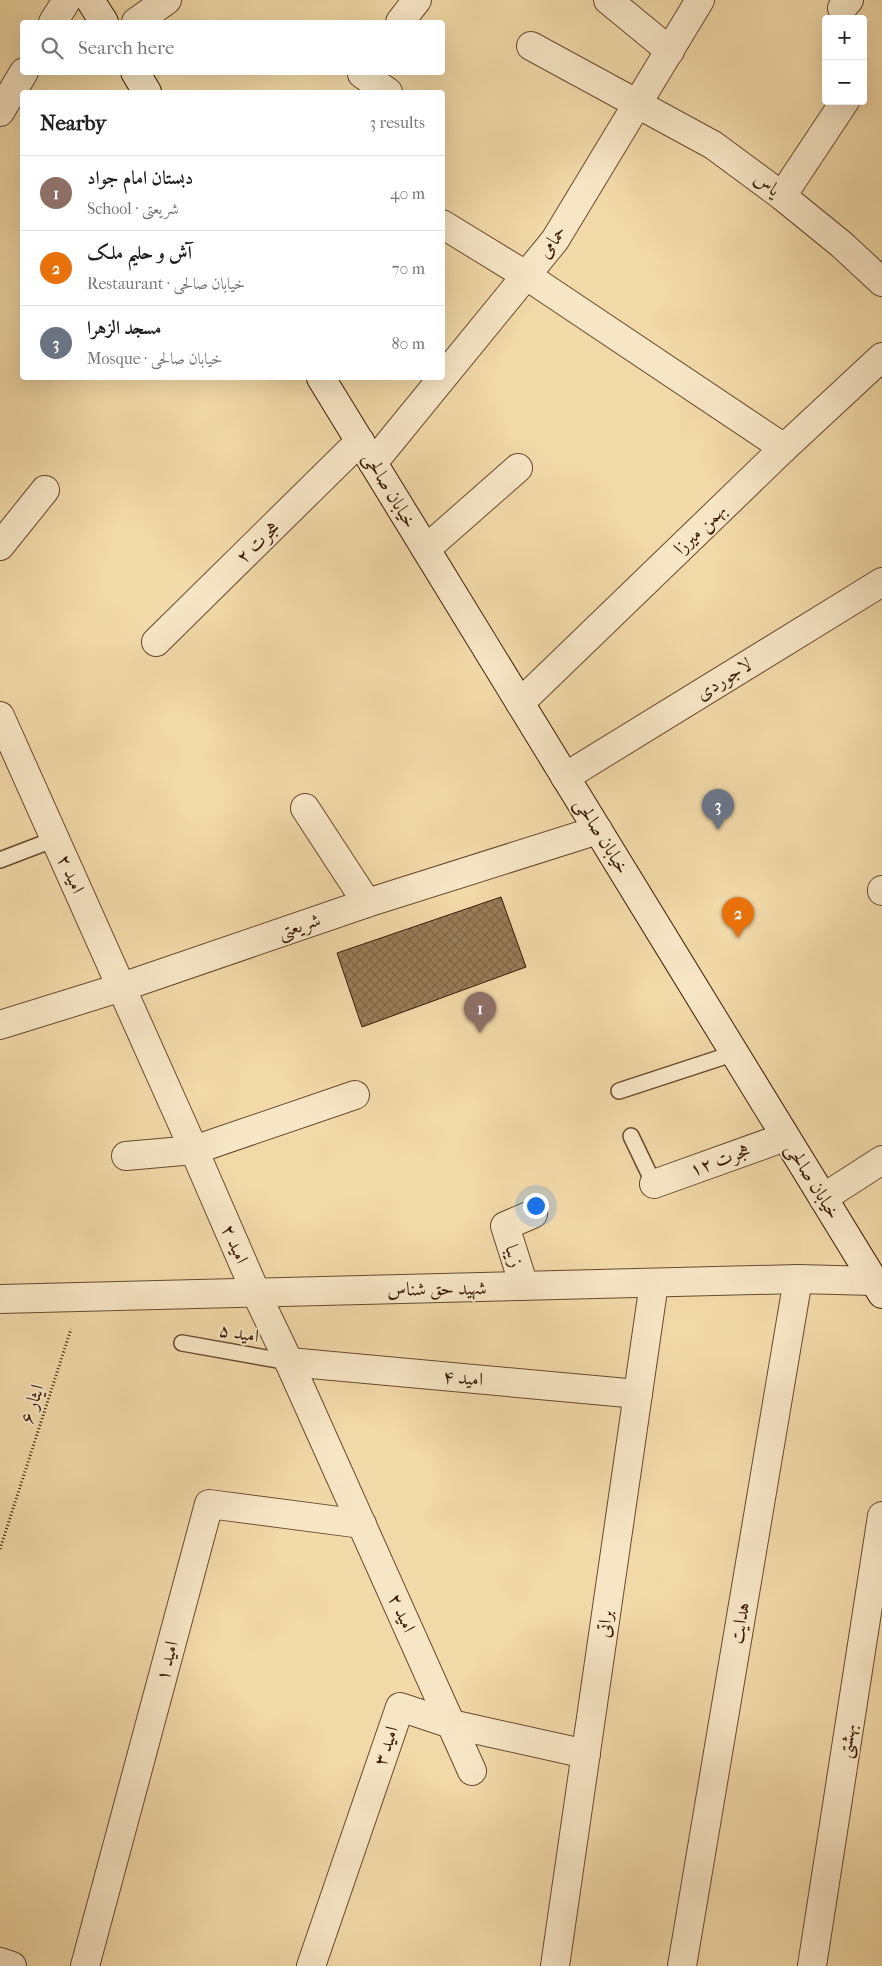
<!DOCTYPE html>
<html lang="en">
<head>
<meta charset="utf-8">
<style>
  :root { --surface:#fff; --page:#f6f6f6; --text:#222; --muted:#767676; --line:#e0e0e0; --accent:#0b8043 }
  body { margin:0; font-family:"IM FELL French Canon",Amiri,serif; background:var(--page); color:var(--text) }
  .controls { position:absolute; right:15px; top:15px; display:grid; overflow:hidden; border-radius:5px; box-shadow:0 5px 20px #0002 }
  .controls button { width:45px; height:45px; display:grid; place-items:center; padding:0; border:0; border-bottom:1px solid var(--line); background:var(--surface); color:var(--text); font:25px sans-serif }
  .you { position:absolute; left:535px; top:1205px; width:18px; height:18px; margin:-12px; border:4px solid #fff; border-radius:50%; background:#1a73e8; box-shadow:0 0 0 8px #1a73e833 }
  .badge { display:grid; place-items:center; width:32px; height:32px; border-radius:50%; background:var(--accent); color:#fff; font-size:16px; font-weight:700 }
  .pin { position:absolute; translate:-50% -41px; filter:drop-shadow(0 1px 2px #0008) }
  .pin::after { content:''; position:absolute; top:26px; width:18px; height:15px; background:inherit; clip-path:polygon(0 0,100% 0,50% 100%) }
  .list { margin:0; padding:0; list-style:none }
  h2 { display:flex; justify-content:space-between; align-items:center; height:65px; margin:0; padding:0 20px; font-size:21px }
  h2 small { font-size:16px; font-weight:400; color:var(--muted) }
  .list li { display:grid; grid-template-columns:32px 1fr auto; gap:15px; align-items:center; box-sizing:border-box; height:75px; padding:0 20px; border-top:1px solid var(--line) }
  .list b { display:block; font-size:19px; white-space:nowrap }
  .list p { margin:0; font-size:16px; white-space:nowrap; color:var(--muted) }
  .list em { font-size:16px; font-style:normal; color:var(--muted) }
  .icon { flex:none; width:28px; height:28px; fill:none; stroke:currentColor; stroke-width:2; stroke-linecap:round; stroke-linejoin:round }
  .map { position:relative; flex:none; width:882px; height:1966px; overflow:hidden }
  .search { position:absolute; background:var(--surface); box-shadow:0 5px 20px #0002; left:20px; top:20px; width:425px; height:55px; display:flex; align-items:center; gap:12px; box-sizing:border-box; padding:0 18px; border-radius:5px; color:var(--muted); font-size:19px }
  .panel { position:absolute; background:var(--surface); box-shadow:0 5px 20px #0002; left:20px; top:90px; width:425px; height:290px; border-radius:5px }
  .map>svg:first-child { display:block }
  .building { fill:url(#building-cross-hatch); stroke:#391b04 }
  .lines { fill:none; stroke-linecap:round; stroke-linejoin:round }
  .lane-casing { stroke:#674a2d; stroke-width:18 }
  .street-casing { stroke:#674a2d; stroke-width:30 }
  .secondary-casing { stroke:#391b04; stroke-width:30 }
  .path { stroke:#391b04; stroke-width:3; stroke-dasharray:1 2.5; stroke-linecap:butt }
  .lane { stroke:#f7e6c6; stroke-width:15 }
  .street { stroke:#f7e6c6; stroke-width:28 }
  .secondary { stroke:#f7e6c6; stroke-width:28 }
  .labels { text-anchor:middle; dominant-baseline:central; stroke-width:4; stroke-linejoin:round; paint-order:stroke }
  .street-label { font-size:19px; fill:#391b04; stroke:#f7e6c6 }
</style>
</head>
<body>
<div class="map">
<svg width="882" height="1966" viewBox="0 0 882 1966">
  <defs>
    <pattern id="building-cross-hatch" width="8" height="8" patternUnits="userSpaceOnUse" patternTransform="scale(1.25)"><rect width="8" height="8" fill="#997e59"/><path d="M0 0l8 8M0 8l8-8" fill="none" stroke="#7e6647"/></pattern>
  </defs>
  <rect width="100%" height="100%" fill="#f2d9a8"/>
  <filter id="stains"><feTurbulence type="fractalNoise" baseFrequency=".004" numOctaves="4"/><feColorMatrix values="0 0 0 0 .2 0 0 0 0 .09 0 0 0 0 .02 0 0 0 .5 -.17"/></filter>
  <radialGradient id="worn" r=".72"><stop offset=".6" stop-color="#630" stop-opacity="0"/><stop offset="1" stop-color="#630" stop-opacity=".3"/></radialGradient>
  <path class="building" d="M501,897L526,967L362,1027L337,953Z"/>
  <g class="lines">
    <g class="lane-casing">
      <g id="lane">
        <path d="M0,860L55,839"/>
        <path d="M619,1091L735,1053"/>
        <path d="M631,1136L654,1184"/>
        <path d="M182,1343L289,1362"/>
      </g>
    </g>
    <g class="street-casing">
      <g id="street">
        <path d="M608,0L670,51"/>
        <path d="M842,8L849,0"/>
        <path d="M53,22L67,0"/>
        <path d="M136,22L167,0"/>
        <path d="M400,22L417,0"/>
        <path d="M531,46L713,145L782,196L841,244L882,282"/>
        <path d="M362,74L388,92"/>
        <path d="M0,112L24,72"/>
        <path d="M782,196L845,101"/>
        <path d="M442,224L527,276L784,448"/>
        <path d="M373,463L555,240L700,0"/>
        <path d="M0,546L45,490"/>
        <path d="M426,549L518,468"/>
        <path d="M156,642L360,441"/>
        <path d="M520,703L784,448L882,357"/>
        <path d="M0,716L194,1150L256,1293L289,1362L472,1771"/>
        <path d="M565,777L882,582"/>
        <path d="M305,808L367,903"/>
        <path d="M882,890V891"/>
        <path d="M0,1025L122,987L367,903L598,830"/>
        <path d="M126,1156L194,1150L355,1095"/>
        <path d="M654,1184L785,1137"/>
        <path d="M823,1198L882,1160"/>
        <path d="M524,1286L505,1226L533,1214"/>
        <path d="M0,1299L798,1279L874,1281"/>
        <path d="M289,1362L638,1394"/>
        <path d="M0,1962L12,1966"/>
        <path d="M85,1966L209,1504L362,1524"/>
        <path d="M311,1966L400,1707L451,1724L586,1754"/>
        <path d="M555,1966L654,1283"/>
        <path d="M682,1966L798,1279"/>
        <path d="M812,1966L882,1516"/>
      </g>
    </g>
    <g class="secondary-casing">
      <g id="secondary">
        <path d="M90,0L104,22"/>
        <path d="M135,72L147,92"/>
        <path d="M321,378L882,1294"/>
      </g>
    </g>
    <path class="path" d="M0,1549L71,1329"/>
    <use href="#lane" class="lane"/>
    <use href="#street" class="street"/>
    <use href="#secondary" class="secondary"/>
  </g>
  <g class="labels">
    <g class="street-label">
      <text transform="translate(767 184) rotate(37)">یاس</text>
      <text transform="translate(552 242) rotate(-55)">حمامی</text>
      <text transform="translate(390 490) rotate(59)">خیابان صالحی</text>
      <text transform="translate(700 529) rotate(-44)">بهمن میرزا</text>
      <text transform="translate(258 542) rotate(-44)">هجرت ۲</text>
      <text transform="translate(724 679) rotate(-32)">لاجوردی</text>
      <text transform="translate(602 836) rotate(58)">خیابان صالحی</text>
      <text transform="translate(71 874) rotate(66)">امید ۲</text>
      <text transform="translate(299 926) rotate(-19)">شریعتی</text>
      <text transform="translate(720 1160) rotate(-20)">هجرت ۱۲</text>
      <text transform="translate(813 1181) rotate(58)">خیابان صالحی</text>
      <text transform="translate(235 1244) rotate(67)">امید ۲</text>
      <text transform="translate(514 1256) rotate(73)">زیبا</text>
      <text transform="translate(437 1289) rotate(-1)">شهید حق شناس</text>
      <text transform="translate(239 1333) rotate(10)">امید ۵</text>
      <text transform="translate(463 1378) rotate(5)">امید ۴</text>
      <text transform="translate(32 1404) rotate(-72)">ایثار ۶</text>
      <text transform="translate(402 1613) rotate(66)">امید ۲</text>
      <text transform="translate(740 1623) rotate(-80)">هدایت</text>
      <text transform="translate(605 1624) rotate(-82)">براتی</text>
      <text transform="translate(167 1661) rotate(-75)">امید ۱</text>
      <text transform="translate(847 1741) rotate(-81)">بهشتی</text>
      <text transform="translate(386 1746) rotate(-71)">امید ۳</text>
    </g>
  </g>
  <rect width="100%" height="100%" filter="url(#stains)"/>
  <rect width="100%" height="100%" fill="url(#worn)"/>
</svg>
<div class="controls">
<button>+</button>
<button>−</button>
</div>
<div class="you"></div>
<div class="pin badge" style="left:480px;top:1033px;background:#8d6e63">1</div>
<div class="pin badge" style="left:738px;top:938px;background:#e8710a">2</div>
<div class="pin badge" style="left:718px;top:830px;background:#6b7280">3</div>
<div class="search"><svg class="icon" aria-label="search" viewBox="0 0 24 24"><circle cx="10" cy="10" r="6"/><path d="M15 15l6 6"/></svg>Search here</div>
<section class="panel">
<h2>Nearby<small>3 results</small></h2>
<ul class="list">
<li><span class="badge" style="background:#8d6e63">1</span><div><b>دبستان امام جواد</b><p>School · شریعتی</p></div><em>40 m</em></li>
<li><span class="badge" style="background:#e8710a">2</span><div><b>آش و حلیم ملک</b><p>Restaurant · خیابان صالحی</p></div><em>70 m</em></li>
<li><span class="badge" style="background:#6b7280">3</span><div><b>مسجد الزهرا</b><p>Mosque · خیابان صالحی</p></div><em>80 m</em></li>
</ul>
</section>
</div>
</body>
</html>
